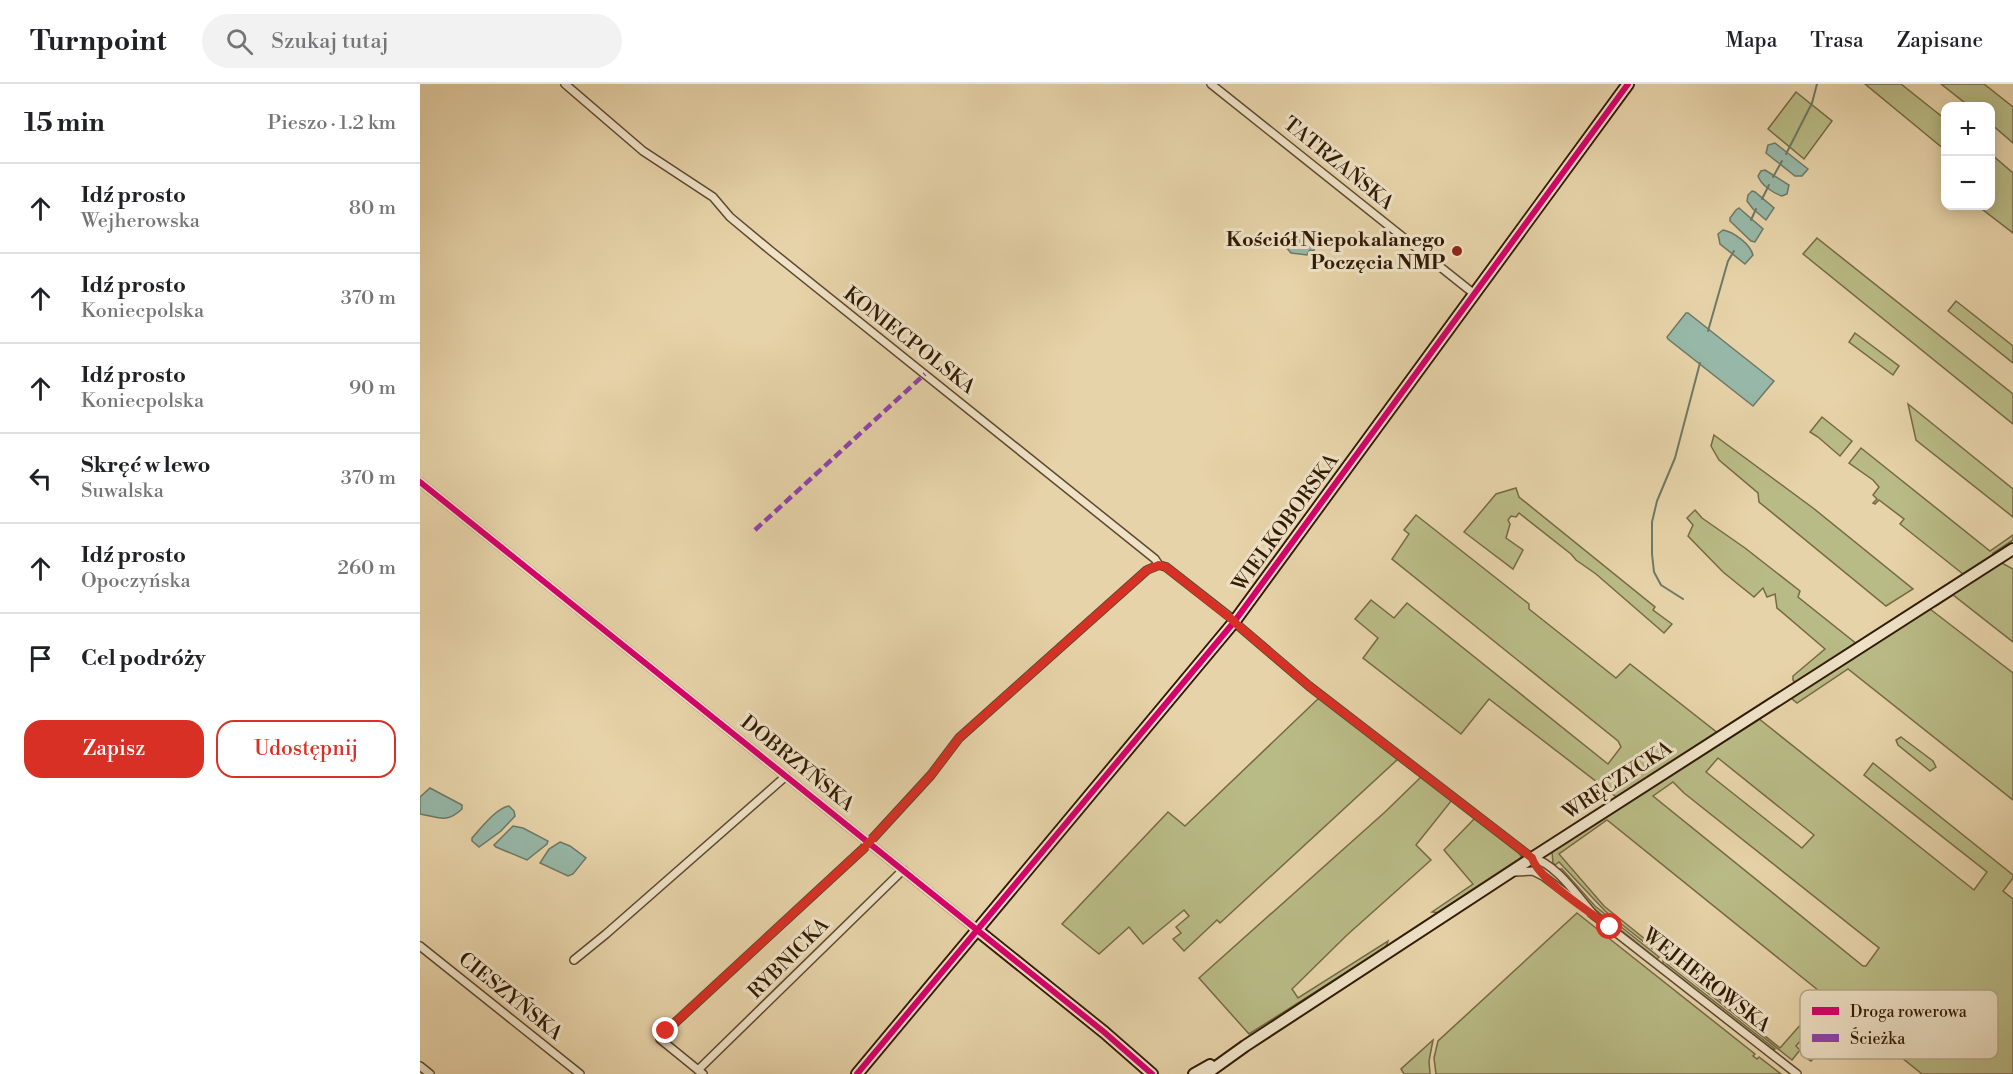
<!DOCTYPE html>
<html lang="pl">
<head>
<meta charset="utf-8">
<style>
  :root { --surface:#fff; --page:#f2f2f2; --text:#202124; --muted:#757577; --line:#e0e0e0; --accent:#d93025 }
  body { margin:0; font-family:"Libre Bodoni",serif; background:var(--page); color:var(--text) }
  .controls { position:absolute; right:18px; top:18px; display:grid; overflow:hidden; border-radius:12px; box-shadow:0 3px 15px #0003 }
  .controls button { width:54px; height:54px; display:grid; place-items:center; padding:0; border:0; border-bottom:2px solid var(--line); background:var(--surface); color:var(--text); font:30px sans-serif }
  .stop { position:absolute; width:18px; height:18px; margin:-14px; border:4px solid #d93025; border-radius:50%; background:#fff }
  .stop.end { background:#d93025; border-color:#fff; box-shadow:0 2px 6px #0008 }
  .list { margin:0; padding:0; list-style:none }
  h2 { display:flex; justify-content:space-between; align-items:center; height:78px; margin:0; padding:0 24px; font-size:26px }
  h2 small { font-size:20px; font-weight:400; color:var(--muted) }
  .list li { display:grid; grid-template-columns:39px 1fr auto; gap:18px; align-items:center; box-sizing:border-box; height:90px; padding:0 24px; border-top:2px solid var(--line) }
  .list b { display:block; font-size:22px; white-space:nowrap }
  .list p { margin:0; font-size:20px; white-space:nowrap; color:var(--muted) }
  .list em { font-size:20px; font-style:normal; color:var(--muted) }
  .actions { display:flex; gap:12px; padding:18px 24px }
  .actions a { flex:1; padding:14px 0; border:2px solid var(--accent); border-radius:18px; text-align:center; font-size:21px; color:var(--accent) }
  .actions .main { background:var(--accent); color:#fff }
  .icon { flex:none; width:33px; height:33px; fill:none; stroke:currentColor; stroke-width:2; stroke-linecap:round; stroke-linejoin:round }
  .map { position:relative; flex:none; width:1593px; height:990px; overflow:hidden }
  header { display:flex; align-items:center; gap:36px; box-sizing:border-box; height:84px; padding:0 30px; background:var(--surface); border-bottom:2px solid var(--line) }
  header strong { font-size:28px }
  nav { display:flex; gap:33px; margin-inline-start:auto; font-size:21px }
  .search { width:420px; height:54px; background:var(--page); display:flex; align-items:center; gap:15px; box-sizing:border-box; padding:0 21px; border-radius:33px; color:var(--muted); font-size:22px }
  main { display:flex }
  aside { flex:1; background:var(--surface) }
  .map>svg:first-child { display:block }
  .green { fill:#b9bb86; stroke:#756a45; stroke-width:1.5; fill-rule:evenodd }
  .water { fill:#97b8a8; stroke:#6e7966; stroke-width:1.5 }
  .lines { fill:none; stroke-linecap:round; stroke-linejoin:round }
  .stream { stroke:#6e7966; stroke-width:2 }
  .street-casing { stroke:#5e482d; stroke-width:10 }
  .secondary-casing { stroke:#311a04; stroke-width:14 }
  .street { stroke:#efe2c7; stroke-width:7 }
  .secondary { stroke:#efe2c7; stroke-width:10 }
  .quiet { stroke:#8e44ad; stroke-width:4.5; stroke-dasharray:9 4.5; stroke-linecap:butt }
  .cycleway-casing { stroke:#efe2c7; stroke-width:10 }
  .cycleway { stroke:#d6006c; stroke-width:6 }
  .route { stroke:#d93025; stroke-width:8 }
  .poi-dot { fill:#8f2418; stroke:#efe2c7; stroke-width:2 }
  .labels { text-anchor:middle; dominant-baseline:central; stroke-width:6; stroke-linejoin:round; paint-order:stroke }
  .street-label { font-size:20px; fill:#311a04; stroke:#efe2c7 }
  .poi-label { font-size:20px; font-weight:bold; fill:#311a04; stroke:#efe2c7; text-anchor:end }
  .key { fill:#efe2c7; stroke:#b6a68c; stroke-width:1.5 }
  .key-label { font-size:16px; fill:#311a04 }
</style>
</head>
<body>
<header>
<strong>Turnpoint</strong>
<div class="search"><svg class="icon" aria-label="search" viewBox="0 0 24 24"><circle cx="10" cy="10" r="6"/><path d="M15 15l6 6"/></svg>Szukaj tutaj</div>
<nav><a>Mapa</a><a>Trasa</a><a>Zapisane</a></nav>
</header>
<main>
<aside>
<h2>15 min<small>Pieszo · 1.2 km</small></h2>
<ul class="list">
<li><svg class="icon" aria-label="ahead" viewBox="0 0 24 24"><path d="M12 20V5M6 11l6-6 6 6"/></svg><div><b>Idź prosto</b><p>Wejherowska</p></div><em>80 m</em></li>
<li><svg class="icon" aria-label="ahead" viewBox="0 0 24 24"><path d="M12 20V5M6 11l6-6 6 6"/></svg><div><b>Idź prosto</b><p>Koniecpolska</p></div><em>370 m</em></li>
<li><svg class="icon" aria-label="ahead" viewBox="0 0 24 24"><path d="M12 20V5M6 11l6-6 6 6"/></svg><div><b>Idź prosto</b><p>Koniecpolska</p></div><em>90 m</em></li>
<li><svg class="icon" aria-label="left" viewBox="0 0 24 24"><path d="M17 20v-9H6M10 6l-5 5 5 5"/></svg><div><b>Skręć w lewo</b><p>Suwalska</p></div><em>370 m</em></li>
<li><svg class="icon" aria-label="ahead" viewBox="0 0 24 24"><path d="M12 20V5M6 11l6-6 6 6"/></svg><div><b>Idź prosto</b><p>Opoczyńska</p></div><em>260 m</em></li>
<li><svg class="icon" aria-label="arrive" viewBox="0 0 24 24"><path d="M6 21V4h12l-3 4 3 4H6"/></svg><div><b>Cel podróży</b></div></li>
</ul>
<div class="actions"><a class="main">Zapisz</a><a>Udostępnij</a></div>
</aside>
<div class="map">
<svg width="1593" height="990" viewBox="0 0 1593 990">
  <rect width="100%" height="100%" fill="#e7d3a9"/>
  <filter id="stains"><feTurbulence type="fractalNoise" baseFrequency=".00333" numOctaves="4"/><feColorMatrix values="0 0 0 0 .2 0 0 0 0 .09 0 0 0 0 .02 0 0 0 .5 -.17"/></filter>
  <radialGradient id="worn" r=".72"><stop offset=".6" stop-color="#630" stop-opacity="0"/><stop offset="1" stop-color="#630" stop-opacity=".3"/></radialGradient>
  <g class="green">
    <path d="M1445,0H1481L1525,35V66Z"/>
    <path d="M1521,0H1564L1593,23V59L1571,40L1570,22H1549Z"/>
    <path d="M1376,8L1412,37L1384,75L1348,45Z"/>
    <path d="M1571,70L1593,89V149L1558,122H1570Z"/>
    <path d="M1397,154L1593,310V340L1383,170Z"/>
    <path d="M1536,217L1593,262V279L1528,227Z"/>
    <path d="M1435,249L1479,282L1473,291L1429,258Z"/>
    <path d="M1488,320L1593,405V433L1496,356Z"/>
    <path d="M1402,333L1432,357L1420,372L1398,353L1390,348Z"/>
    <path d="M1294,351L1393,424L1493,505L1466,522L1339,418L1338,409L1299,376L1291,362Z"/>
    <path d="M1441,364L1570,467L1593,451V456L1573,469L1576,472L1549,489L1543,490L1480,440L1484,435L1459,416L1455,420L1453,419L1457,415L1453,411L1459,403L1453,396L1429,379Z"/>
    <path d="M1096,404L1099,413L1235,523L1233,526L1252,540L1244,549L1176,490L1156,476L1151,470L1099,429L1096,433L1091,432L1088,436L1090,440L1086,454L1103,466L1093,485L1044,448L1076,410Z"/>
    <path d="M1275,426L1282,434L1325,464L1380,507L1378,513L1438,561L1376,600L1373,596V592L1405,565L1357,524L1355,510L1347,513L1343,504L1334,513L1303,488L1268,452L1273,441L1267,434Z"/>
    <path d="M996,431L1109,520V525L1196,594L1210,580L1299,650L1199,715L1069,615L1041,650L943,574L958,554L935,535L951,516L974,534L987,519L1188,680L1201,663L1198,657L972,475L989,450L984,446Z"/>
    <path d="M1580,478L1593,485V558L1533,511L1516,522V520Z"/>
    <path d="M1510,525L1593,589V716L1428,585L1377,619L1370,613Z"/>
    <path d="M900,613L978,675L800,839L797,836L764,867L753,855L761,849L756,843L769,832L764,826L723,860L709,843L679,870L642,840L748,728L765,742Z"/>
    <path d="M1338,634L1554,806L1567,788L1444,691L1453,679L1593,791V794L1583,807L1593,815V990H1502L1187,736L1139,770L1184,822L1360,964L1390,930L1415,951L1391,977L1388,975L1404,957L1391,945L1380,955L1381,956L1376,962L1380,966L1372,976L1185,827L1139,778L1135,781L1133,779L1132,768L1135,764ZM1298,674L1394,751L1382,764L1286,688ZM1253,698L1264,709L1459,864L1446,882H1443L1233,712Z"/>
    <path d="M1481,653L1513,677L1516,683L1510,687L1478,661L1476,656Z"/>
    <path d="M1001,693L1032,716L996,761L1011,776L927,851L872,905L878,914L968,857L966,863L829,950L779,894L965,728Z"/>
    <path d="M1056,733L1097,766L1101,772L1100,776L1020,829L1012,828L1053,800L1024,766Z"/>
    <path d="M1138,785H1142L1175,822L1239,873L1237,875L1172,823Z"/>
    <path d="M1157,829L1335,970L1333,972L1337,975L1339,973L1361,990H1016L1014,974L1018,957Z"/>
    <path d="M1243,877L1355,965L1352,966L1243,880Z"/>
    <path d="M1013,956L1009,977L1010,990H984L981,985Z"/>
  </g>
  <g class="water">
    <path d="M1355,59L1388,85L1382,92H1375L1346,69L1348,61Z"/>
    <path d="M1345,86L1369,101L1367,110L1362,112C1353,109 1341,101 1338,92L1341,87Z"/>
    <path d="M1332,107L1335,108L1354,124L1346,136L1333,125L1327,117L1328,111Z"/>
    <path d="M1319,124L1343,145L1335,158L1331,157L1310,137V134L1316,126Z"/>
    <path d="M1303,146C1314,148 1330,160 1333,171L1325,180L1300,160L1298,150Z"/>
    <path d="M867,148C879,147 887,156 894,165V167L890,166L887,171L871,169L860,156Z"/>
    <path d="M1266,229H1268L1354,297L1333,322L1248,255L1247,253Z"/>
    <path d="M10,704L42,721V725C26,740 19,733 0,730V713Z"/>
    <path d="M89,722L94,727L95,732L81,747L59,763L52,757V754C61,744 76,724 89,722Z"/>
    <path d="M93,742L103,744L128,757L127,760L107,776L76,763L74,761Z"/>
    <path d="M140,758L150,762L166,774L153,790L148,792L120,779L129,765Z"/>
  </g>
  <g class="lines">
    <g class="stream">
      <path d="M1366,70L1392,19L1397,0"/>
      <path d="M1353,93L1362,77"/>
      <path d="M1342,115L1349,101"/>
      <path d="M1331,136L1336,125"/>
      <path d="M1288,247L1308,177L1314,167"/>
      <path d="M1263,515L1241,501L1234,488L1232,470V438L1237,417L1255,374L1280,279"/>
    </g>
    <g class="street-casing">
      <g id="street">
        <path d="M145,0L223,67L293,113L310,133L351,167L735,475L739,481L746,483L815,537"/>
        <path d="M791,0L1053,209"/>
        <path d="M0,398L557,846"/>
        <path d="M814,538L889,602L1112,774C1136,779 1158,813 1174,831"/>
        <path d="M1095,788L1113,787L1123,792L1160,820"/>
        <path d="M1171,829L1377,990"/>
        <path d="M0,862L160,990"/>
        <path d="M154,876L186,850L366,692"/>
        <path d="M0,982L10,990"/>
        <path d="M278,986L483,786"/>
        <path d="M283,990L240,955L246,947L443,765L511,691L539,654L727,486L739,481"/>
      </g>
    </g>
    <g class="secondary-casing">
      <g id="secondary">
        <path d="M557,846L684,948L732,990"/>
        <path d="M437,990L814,538L1208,0"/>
        <path d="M774,990L790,981"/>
        <path d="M786,990L825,962L1112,774L1593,465"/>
      </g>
    </g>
    <use href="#street" class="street"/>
    <use href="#secondary" class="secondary"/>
    <path class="quiet" d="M335,446L505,290"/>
    <g class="cycleway-casing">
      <g id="cycleway">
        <path d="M0,398L684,948L732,990"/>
        <path d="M437,990L814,538L1208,0"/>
      </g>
    </g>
    <use href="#cycleway" class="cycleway"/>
  </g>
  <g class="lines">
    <path class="route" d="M246,947L443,765L511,691L539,654L727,486L739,481L746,483L814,537V538L889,602L1112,774C1119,796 1170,828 1190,843"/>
  </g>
  <circle class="poi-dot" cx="1037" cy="167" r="6"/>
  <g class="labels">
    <g class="street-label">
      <text transform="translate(918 80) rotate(39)">TATRZAŃSKA</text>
      <text transform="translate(489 257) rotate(38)">KONIECPOLSKA</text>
      <text transform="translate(866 439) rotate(-54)">WIELKOBORSKA</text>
      <text transform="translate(377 680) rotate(39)">DOBRZYŃSKA</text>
      <text transform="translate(1198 697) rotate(-33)">WRĘCZYCKA</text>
      <text transform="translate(369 875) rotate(-45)">RYBNICKA</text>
      <text transform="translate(1286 897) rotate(38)">WEJHEROWSKA</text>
      <text transform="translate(90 913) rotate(39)">CIESZYŃSKA</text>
    </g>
    <g class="poi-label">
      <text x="1025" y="156">Kościół Niepokalanego<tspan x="1025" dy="23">Poczęcia NMP</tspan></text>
    </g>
  </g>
  <rect x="1380" y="906" width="198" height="69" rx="9" class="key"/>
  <rect x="1392" y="923" width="27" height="8" fill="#d6006c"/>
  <rect x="1392" y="950" width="27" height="8" fill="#8e44ad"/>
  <g class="key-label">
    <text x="1430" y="933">Droga rowerowa</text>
    <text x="1430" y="960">Ścieżka</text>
  </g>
  <rect width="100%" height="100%" filter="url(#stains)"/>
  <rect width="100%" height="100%" fill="url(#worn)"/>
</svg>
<div class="controls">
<button>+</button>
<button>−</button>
</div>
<div class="stop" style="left:1190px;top:843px"></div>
<div class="stop end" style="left:246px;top:947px"></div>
</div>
</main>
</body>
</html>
